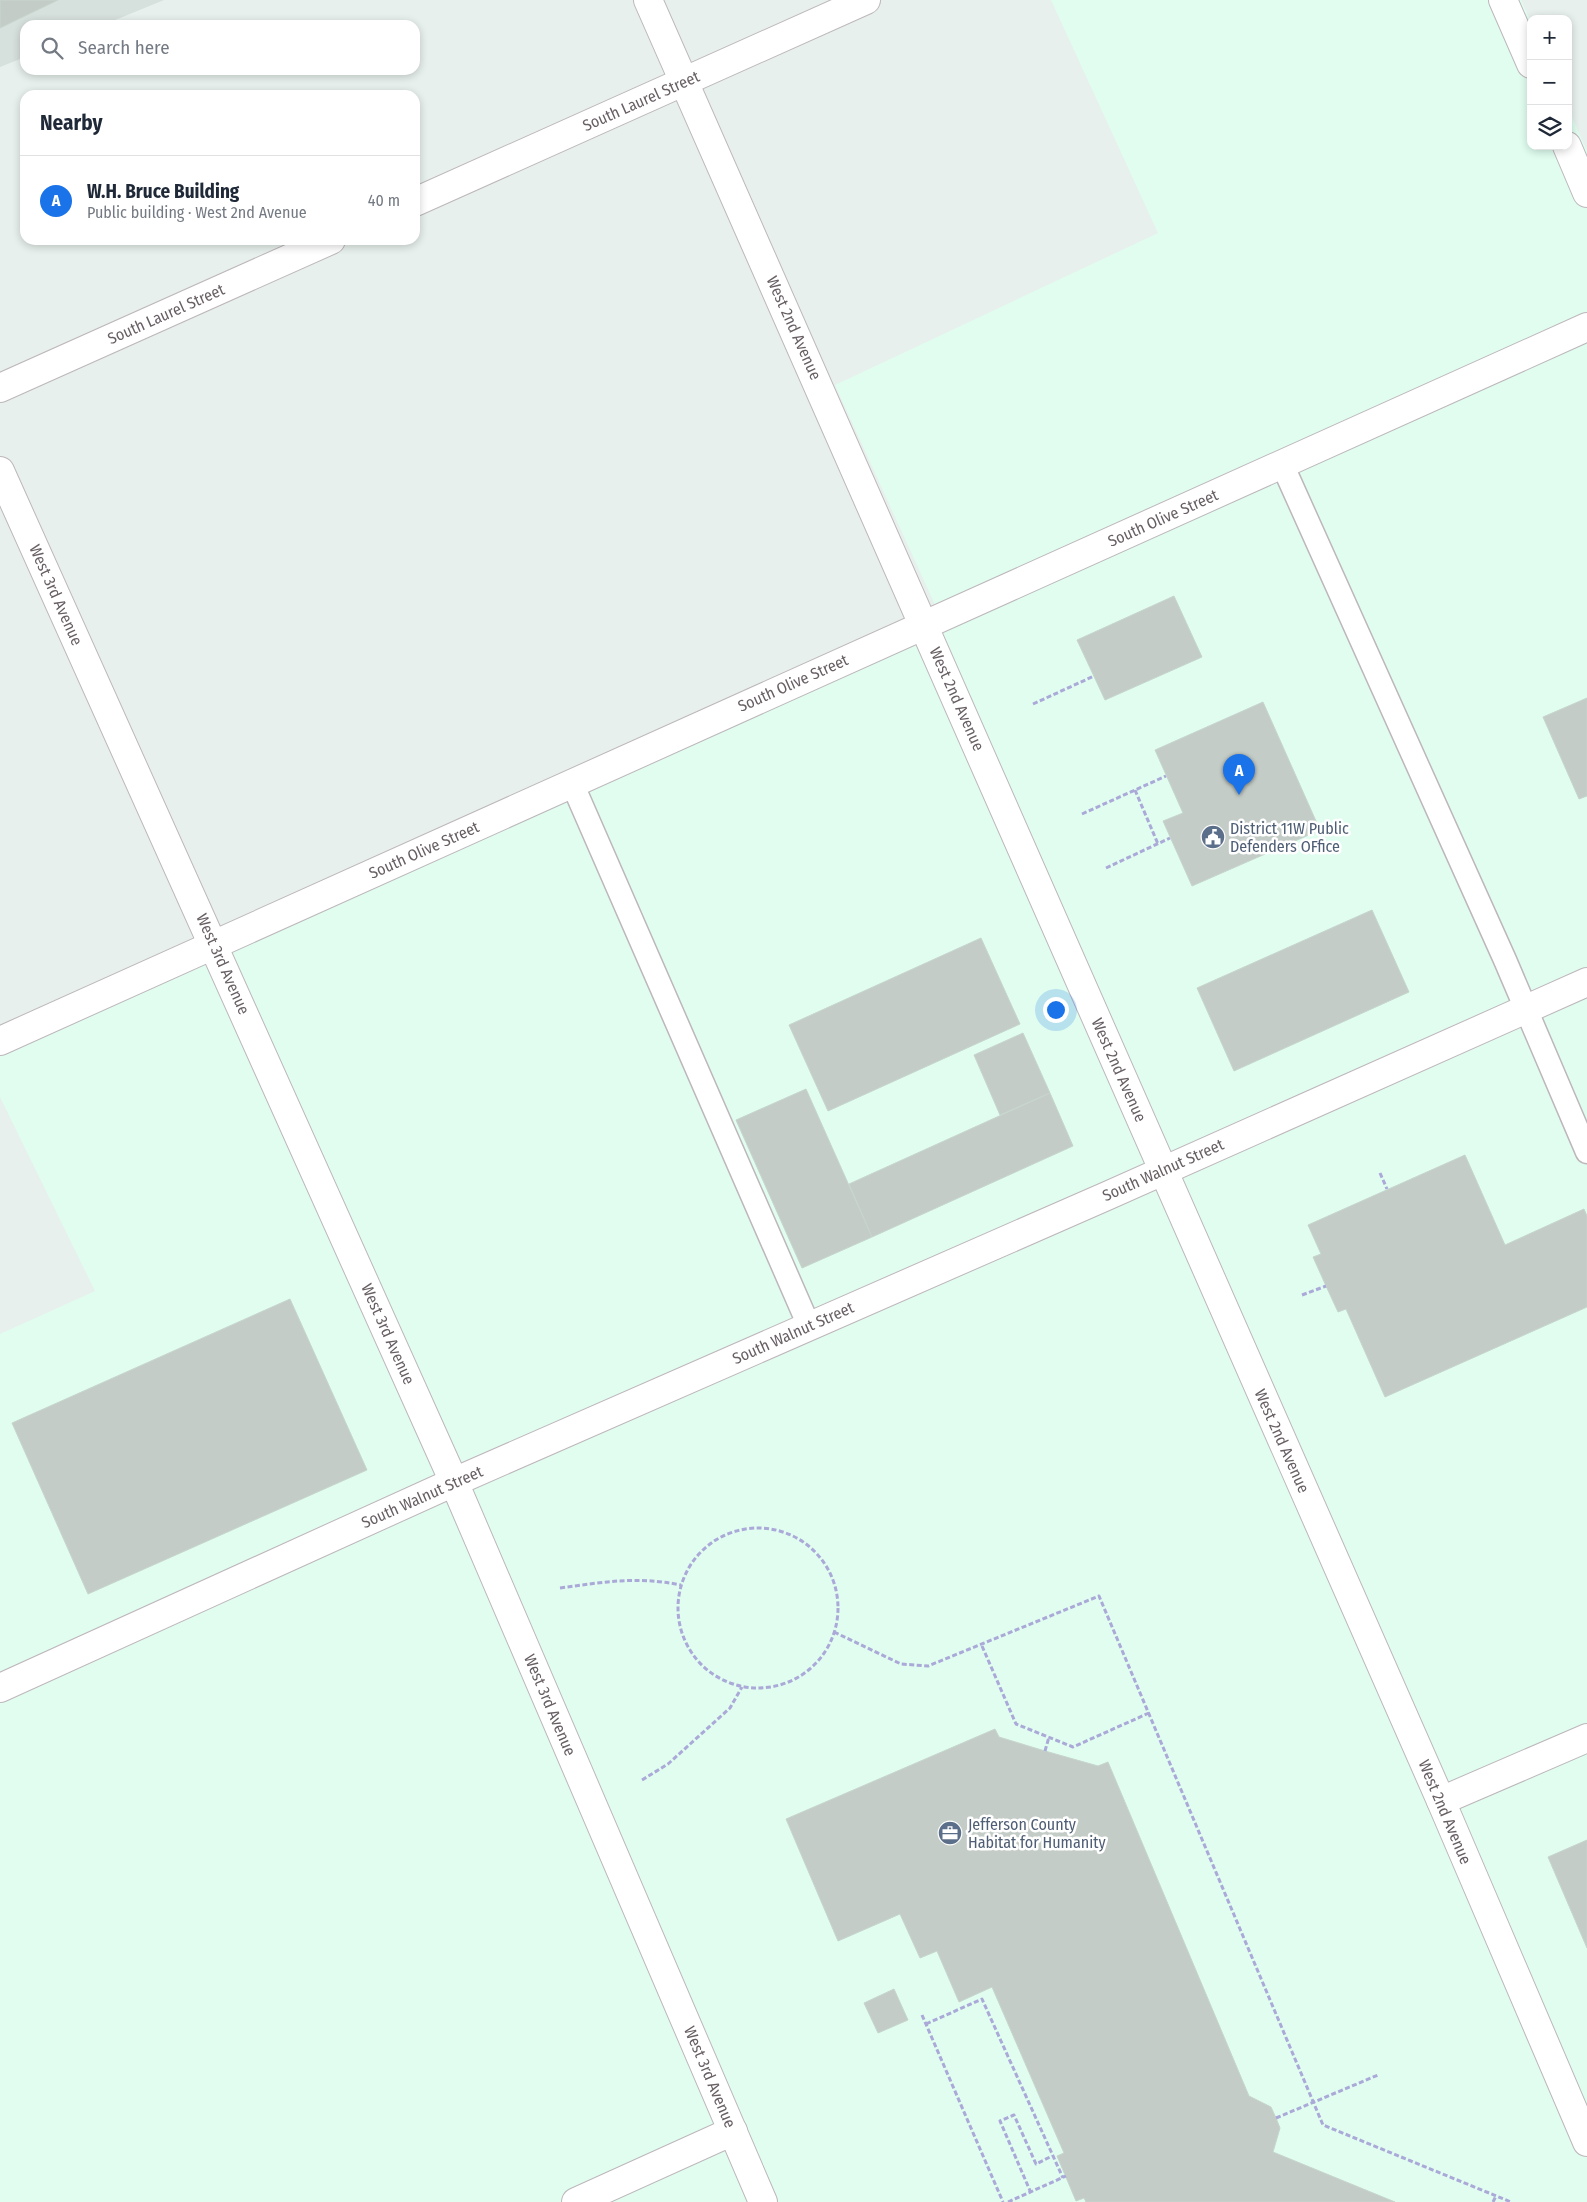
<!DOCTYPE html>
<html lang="en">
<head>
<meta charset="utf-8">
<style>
  :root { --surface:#fff; --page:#f2f2f3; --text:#1f2937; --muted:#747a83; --line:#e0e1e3; --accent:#1a73e8 }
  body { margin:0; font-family:"Fira Sans Condensed",sans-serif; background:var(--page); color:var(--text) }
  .controls { position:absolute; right:15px; top:15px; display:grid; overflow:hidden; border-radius:10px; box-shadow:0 2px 8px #0003 }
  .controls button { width:45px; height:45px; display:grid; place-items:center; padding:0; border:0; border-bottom:1px solid var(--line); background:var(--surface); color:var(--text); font:25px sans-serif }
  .you { position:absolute; left:1055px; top:1009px; width:18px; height:18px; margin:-12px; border:4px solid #fff; border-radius:50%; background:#1a73e8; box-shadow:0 0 0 8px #1a73e833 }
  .badge { display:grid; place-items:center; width:32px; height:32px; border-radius:50%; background:var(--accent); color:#fff; font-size:16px; font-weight:700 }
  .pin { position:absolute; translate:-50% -41px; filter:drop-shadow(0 1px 2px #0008) }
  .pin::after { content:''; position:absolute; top:26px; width:18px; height:15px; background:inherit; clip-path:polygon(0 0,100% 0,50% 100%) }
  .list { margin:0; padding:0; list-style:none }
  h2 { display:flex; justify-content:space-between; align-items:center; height:65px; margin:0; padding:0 20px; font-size:21px }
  h2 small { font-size:16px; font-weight:400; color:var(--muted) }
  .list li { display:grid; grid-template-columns:32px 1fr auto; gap:15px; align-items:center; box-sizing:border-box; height:90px; padding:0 20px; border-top:1px solid var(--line) }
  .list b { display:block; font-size:19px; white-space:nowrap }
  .list p { margin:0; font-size:16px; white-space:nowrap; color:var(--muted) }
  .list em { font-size:16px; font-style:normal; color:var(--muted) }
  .icon { flex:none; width:28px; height:28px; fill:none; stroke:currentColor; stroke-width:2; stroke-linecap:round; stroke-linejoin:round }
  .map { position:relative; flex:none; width:1587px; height:2202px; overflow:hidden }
  .search { position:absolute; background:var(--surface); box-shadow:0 2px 8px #0003; left:20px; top:20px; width:400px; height:55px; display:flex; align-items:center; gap:12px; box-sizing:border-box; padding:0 18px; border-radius:15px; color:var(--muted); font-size:19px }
  .panel { position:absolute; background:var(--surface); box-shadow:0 2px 8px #0003; left:20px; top:90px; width:400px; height:155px; border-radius:15px }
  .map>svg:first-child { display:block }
  .commercial { fill:#e0fdf0 }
  .education { fill:#d6e0dc }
  .building { fill:#c4ccc7; stroke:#c6d5cd }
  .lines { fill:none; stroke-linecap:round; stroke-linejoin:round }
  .lane-casing { stroke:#bdb7bb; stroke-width:25 }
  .street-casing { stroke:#bdb7bb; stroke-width:30 }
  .secondary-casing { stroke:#beb6bb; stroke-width:30 }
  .path { stroke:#aba9d8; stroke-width:3; stroke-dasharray:5 2.5; stroke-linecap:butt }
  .lane { stroke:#fff; stroke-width:22 }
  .street { stroke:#fff; stroke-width:28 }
  .secondary { stroke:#fff; stroke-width:28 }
  .labels { text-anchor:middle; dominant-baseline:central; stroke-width:5; stroke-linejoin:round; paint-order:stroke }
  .street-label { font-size:16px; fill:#675f64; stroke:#fff }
  .service-label { font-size:16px; fill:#4e5e75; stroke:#fff; text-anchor:start }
</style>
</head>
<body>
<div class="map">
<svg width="1587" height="2202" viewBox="0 0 1587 2202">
  <rect width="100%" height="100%" fill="#e7f0ec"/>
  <path class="commercial" d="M1051,0H1521L1531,22V146H1568V108L1587,151V2202H0V1334L95,1291L0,1097V1053L946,629L835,385L1158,233Z"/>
  <path class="education" d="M0,0H164L103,25H25V57L0,67Z"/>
  <g class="building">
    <path d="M0,0H58L0,28Z"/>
    <path d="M1174,596L1202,657L1105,700L1077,640Z"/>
    <path d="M1587,698V796L1579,799L1543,717Z"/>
    <path d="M1263,702L1320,830L1192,886L1163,821L1183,813L1155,750Z"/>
    <path d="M1372,910L1409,992L1234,1071L1197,988Z"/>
    <path d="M981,938L1020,1024L828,1111L789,1025Z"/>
    <path d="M1023,1033L1050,1093L1000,1115L974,1055Z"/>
    <path d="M806,1089L872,1237L802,1268L736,1120Z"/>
    <path d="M1050,1093L1073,1146L872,1237L849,1184Z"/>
    <path d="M1465,1155L1505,1245L1584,1209L1587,1216V1307L1385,1397L1346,1309L1338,1312L1326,1286L1313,1257L1321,1254L1308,1225Z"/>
    <path d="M290,1299L367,1470L88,1594L12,1423Z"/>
    <path d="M995,1729L999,1737L1045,1751L1098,1766L1108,1762L1249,2096L1271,2107L1276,2118L1280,2128L1273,2152L1395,2202H1086L1084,2198L1076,2201L1057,2156L1064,2153L992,1987L959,2002L937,1951L920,1958L900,1914L838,1941L786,1819Z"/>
    <path d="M1587,1840V1948L1548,1857Z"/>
    <path d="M894,1989L908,2020L878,2033L864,2003Z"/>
  </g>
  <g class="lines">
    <g class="lane-casing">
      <g id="lane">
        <path d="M1282,464L1505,960L1587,1152"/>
        <path d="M572,783L809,1326"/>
      </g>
    </g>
    <g class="street-casing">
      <g id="street">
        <path d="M648,0L1441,1801L1587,2142"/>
        <path d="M1503,0L1531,64"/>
        <path d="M1567,146L1587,193"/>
        <path d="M415,202L866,0"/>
        <path d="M0,388L331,240"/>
        <path d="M0,471L454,1482L763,2202"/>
        <path d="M0,1041L1587,327"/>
        <path d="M1441,1801L1587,1738"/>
        <path d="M576,2202L733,2131"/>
      </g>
    </g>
    <g class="secondary-casing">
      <path id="secondary" d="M0,1688L454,1482L1109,1195L1587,982"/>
    </g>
    <g class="path">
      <path d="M1033,704L1094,676"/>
      <path d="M1135,790L1158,844"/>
      <path d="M1082,814L1166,776"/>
      <path d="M1106,868L1170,838"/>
      <path d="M1380,1173L1387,1189"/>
      <path d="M1302,1295L1326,1286"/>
      <circle cx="758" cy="1608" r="80"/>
      <path d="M560,1588C604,1582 636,1576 681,1585"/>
      <path d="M834,1632L901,1664L928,1666L1099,1596L1323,2125L1511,2202"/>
      <path d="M982,1646L1016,1724L1073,1747L1149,1713"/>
      <path d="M1045,1751L1049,1737"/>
      <path d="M642,1780L668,1764L730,1708L742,1687"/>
      <path d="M922,2015L1003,2202"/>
      <path d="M926,2024L982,1999L1063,2178"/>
      <path d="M1276,2118L1378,2075"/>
      <path d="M1031,2193L1000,2121L1014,2115L1036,2164L1052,2156"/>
      <path d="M1008,2202L1066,2176"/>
      <path d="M1493,2202L1496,2196"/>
    </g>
    <use href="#lane" class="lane"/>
    <use href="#street" class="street"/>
    <use href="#secondary" class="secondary"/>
  </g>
  <defs>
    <g id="civic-disc" transform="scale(1.25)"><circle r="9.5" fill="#5c6f8a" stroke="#fff"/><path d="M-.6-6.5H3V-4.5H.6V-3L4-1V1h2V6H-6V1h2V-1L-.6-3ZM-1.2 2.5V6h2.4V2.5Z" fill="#fff"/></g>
    <g id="office-disc" transform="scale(1.25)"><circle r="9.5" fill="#5c6f8a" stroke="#fff"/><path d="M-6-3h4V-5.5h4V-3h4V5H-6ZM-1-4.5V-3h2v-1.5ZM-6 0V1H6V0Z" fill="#fff"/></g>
  </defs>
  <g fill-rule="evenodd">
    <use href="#civic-disc" x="1213" y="837"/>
    <use href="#office-disc" x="950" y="1833"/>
  </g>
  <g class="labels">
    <g class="street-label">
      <text transform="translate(641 101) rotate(-24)">South Laurel Street</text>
      <text transform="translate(166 314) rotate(-24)">South Laurel Street</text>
      <text transform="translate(794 328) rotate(66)">West 2nd Avenue</text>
      <text transform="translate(1163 518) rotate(-24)">South Olive Street</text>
      <text transform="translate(56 595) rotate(66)">West 3rd Avenue</text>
      <text transform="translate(793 683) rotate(-24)">South Olive Street</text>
      <text transform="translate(957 699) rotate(66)">West 2nd Avenue</text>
      <text transform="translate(424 850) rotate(-24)">South Olive Street</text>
      <text transform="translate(223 964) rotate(66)">West 3rd Avenue</text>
      <text transform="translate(1119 1070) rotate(66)">West 2nd Avenue</text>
      <text transform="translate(1163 1170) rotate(-24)">South Walnut Street</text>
      <text transform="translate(793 1333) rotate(-24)">South Walnut Street</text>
      <text transform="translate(388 1334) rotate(66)">West 3rd Avenue</text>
      <text transform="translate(1282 1441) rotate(66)">West 2nd Avenue</text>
      <text transform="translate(422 1497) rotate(-24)">South Walnut Street</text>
      <text transform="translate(550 1705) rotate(67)">West 3rd Avenue</text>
      <text transform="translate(1445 1812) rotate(67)">West 2nd Avenue</text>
      <text transform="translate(710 2077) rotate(67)">West 3rd Avenue</text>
    </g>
    <g class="service-label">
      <text x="1230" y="828">District 11W Public<tspan x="1230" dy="18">Defenders OFfice</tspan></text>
      <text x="968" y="1824">Jefferson County<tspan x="968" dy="18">Habitat for Humanity</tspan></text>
    </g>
  </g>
</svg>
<div class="controls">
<button>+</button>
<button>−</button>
<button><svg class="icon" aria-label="layers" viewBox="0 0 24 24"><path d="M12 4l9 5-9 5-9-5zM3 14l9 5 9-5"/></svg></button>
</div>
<div class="you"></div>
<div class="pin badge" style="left:1239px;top:795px">A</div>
<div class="search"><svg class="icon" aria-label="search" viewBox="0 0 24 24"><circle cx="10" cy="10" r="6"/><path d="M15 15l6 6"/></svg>Search here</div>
<section class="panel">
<h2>Nearby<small></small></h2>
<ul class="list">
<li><span class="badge">A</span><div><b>W.H. Bruce Building</b><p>Public building · West 2nd Avenue</p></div><em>40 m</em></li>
</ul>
</section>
</div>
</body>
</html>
